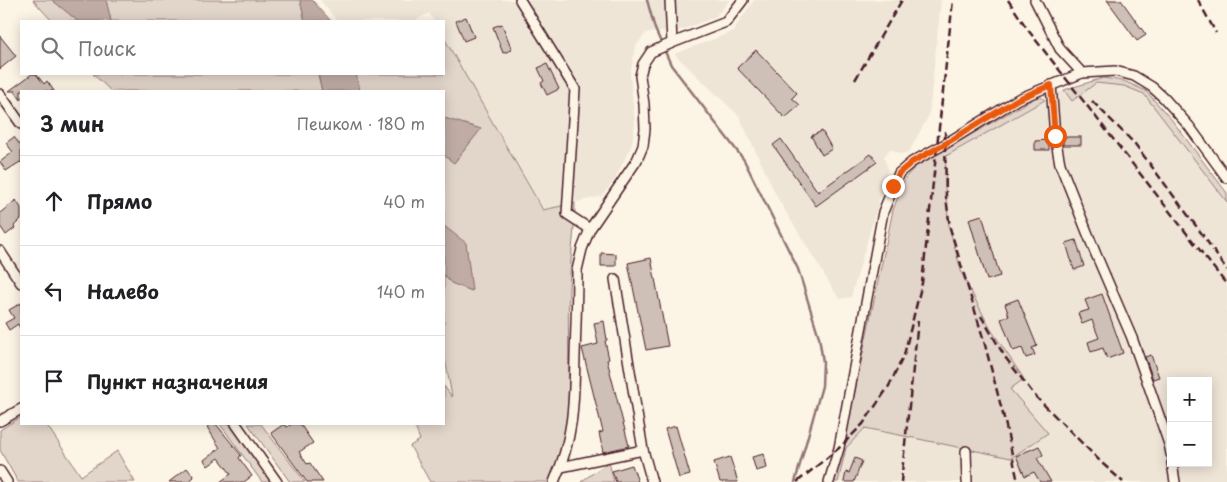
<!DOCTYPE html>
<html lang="ru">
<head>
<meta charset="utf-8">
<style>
  :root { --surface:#fff; --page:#f2f2f2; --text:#202124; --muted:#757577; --line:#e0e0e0 }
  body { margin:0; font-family:"Playpen Sans",sans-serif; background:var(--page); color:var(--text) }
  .controls { position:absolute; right:15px; bottom:15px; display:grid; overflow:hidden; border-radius:0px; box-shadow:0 2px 12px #0003 }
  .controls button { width:45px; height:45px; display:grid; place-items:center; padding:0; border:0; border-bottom:1px solid var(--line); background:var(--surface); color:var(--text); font:25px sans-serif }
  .stop { position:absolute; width:15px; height:15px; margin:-11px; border:4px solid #ea580c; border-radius:50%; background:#fff }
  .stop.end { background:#ea580c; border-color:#fff; box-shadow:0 1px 5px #0008 }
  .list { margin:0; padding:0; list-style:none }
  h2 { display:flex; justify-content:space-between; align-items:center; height:65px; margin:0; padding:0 20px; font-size:21px }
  h2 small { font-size:16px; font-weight:400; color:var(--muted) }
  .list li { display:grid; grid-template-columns:32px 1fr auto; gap:15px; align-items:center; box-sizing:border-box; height:90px; padding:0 20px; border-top:1px solid var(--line) }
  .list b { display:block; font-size:19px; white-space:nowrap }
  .list em { font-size:16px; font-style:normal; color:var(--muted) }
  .icon { flex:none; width:28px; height:28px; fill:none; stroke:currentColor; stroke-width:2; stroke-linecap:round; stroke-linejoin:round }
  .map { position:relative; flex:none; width:1227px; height:482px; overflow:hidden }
  .search { position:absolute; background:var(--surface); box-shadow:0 2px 12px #0003; left:20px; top:20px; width:425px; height:55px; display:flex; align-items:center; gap:12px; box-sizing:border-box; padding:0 18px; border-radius:0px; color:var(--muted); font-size:19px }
  .panel { position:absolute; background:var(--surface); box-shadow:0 2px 12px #0003; left:20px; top:90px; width:425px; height:335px; border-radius:0px }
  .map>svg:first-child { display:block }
  .built { fill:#eee5d7; fill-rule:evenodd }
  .green { fill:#e2d5ca; stroke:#967a7a }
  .water { fill:#c0aca5; stroke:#917474 }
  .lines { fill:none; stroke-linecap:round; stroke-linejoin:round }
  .stream { stroke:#917474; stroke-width:2.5 }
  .building { fill:#cfc0b7; stroke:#4a1f2b }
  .minor-casing { stroke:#4a1f2b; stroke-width:12 }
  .minor { stroke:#fcf5e5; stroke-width:9 }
  .rail { stroke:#4a1f2b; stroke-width:2.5; stroke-dasharray:8 4; stroke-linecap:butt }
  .route { stroke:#ea580c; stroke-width:6 }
</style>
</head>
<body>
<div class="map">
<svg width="1227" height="482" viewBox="0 0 1227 482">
  <rect width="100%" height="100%" fill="#fcf5e5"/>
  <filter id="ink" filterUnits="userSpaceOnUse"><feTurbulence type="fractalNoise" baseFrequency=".02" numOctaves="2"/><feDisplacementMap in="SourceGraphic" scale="10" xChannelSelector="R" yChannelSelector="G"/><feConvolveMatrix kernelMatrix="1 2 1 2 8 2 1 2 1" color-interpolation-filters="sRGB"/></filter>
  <g filter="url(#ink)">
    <g class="built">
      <path d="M320,0H730L715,17L682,30L646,33L636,46L630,74L635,124L632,144L614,181L602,196L544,210L444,38V21H434L429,13L414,21H337Z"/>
      <path d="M754,0H941L929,115L909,152L901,154L890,149L884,157L888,170L851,297L839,299L778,199L739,116L674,54L732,32Z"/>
      <path d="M1096,83L1124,86L1144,94L1227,202V482H838L846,448L865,428L1011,458L1047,434L1009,388L1024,379L990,328L962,274L949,226L945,187L946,156L1064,90L1072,101ZM1171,381H1208V463H1171Z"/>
    </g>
    <g class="green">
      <path d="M33,0H52L78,21H52Z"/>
      <path d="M106,0H300L305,21H111Z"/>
      <path d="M444,38L543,210L575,203C575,232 570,261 569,290C566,353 577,422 551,482H430L410,446L420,440L414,424H444V386L452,397L444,353V275L451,283L472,291L466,244L444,226V155L454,163L481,129L444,118V91H360L356,74H444Z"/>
      <path d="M93,74H318L322,91H111Z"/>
      <path d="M1103,78L1124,81L1146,91L1171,119L1227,193V202L1144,94L1124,86L1096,83L1072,101L1064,90Z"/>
      <path d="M1036,97H1041L1045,100L946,156L945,187L949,226L962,274L990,328L1024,379L1010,389L1048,433L1011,458L865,428L846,448L838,482H829L840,451L853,400L893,210L905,178L915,167Z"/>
      <path d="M21,417V424H46L81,476L117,451L135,482H18L0,450V430Z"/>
      <path d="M220,424H230L272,482H262Z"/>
      <path d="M248,424H261L305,482H290Z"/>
      <path d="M609,462L614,482H581L582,481Z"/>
    </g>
    <g class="water">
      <path d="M52,0H106L111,21H78Z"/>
      <path d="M300,0H312L331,21H305Z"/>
      <path d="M318,74H356L360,91H322Z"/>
      <path d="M444,118L481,129L454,163L444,155Z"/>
      <path d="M444,226L466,243L472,291L451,283L444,275Z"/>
    </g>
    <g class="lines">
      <path class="stream" d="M647,0L655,29L671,65L744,160L798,269L819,337L823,362L822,386L795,482"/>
    </g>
    <g class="building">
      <path d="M1107,0H1121L1146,35L1137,41Z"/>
      <path d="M466,17L474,37L464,41L456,21Z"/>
      <path d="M502,24L512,50L503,53L493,27Z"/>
      <path d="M0,36L16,56L0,69Z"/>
      <path d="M756,50L797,93L792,98L800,105L785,118L737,68Z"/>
      <path d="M547,64L559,89L547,95L541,83L544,81L538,68Z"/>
      <path d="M32,74H36L44,84L47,81L54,91H21V100L15,91H9Z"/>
      <path d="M822,131L832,149L822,155L811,136Z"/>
      <path d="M14,137L21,146V163L20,162L6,171L0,162L13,152L6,143Z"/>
      <rect x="1063" y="137" width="18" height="8"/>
      <path d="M781,139L818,192L871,154L877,162L816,206L773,145Z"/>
      <path d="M1049,140V150H1035V141Z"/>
      <path d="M16,200L21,208V219L14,226L15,228L6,235L0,226V213Z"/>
      <path d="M982,215L1000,276L987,280L969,219Z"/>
      <path d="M1076,240L1084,266L1074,270L1066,243Z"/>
      <path d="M601,253L616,254V266H601Z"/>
      <path d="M651,258L668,346L646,350L628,263Z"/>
      <path d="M1102,294L1123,353L1107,359L1103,348L1091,352L1088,342L1099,338L1092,320L1082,324L1078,313L1089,310L1085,300Z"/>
      <path d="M1018,299L1037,346L1032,348L1035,355L1026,358L1022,348L1013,351L1001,319L1009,316L1005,304Z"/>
      <path d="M21,303V330L18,324L9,330L5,323L14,318L9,310Z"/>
      <path d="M604,321L607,340L605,341L609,359L607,360L629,446L603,452L599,433L603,432L582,348L598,344L594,323Z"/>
      <path d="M1151,355L1159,377L1153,379L1145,357Z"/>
      <path d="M211,424H216L241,455L239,458L252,476L244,482H220L231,474L219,458L208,466L204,460L220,448L207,427Z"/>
      <path d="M284,424L287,427L292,424H300L313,443L299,452L307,464L310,463L323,482H307L271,433Z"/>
      <path d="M676,426L690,475L679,478L665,429Z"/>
      <path d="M1039,446L1043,455L1037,458L1051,482H1040L1034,472L1025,476L1016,456Z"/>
      <path d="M764,454L767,468L756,471L752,457Z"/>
      <path d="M730,457L738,482H720L714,462Z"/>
      <path d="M855,458L862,461L854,482H844L846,472L849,473Z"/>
      <path d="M632,465L638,482H616L612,471Z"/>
      <path d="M187,468L194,477L188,482H169Z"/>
    </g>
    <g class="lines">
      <g class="minor-casing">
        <g id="minor">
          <path d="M520,0L575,89L567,214L590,229"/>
          <path d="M670,0L672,43"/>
          <path d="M1035,0L1060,49L1082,73"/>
          <path d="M1051,85L1055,136L1060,164L1095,252L1132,338L1169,444L1171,454"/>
          <path d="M0,94L21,124"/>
          <path d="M0,251L21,283"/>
          <path d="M0,421L21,409"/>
          <path d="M236,424L277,482"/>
          <path d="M643,450L652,482"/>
          <path d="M966,451L967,482"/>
          <path d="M1172,463L1175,482"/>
          <path d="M561,467L643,450L615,279"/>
          <path d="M0,471L7,482"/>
          <path d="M554,482C574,438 574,401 575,355C576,326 577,298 577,270L582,249L590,229L637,160L643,146L645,129L644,104L640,76L643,64L651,52L672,43L726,22L743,0"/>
          <path d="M829,482L839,448L883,212L899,173L912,162L945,144L1018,99L1082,73L1115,71L1134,76L1152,87L1164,98L1189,126L1227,178"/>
        </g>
      </g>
      <use href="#minor" class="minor"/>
      <g class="rail">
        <path d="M1008,0L1028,30L1227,285"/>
        <path d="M1198,0L1216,33"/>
        <path d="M855,80L902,0"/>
        <path d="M1092,101L1135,144L1202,234L1227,270"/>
        <path d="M945,131L946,197L950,228L984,341L1005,422L1018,482"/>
        <path d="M981,316L1005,357L1036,397L1103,464L1123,482"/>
        <path d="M797,482L839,448L863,424L889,386L904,355L922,283L953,0"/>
        <path d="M901,482L918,321"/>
      </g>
    </g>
  </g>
  <g class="lines" filter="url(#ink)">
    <path class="route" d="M893,186L899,173L912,162L945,144L1018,99L1051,85L1055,136"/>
  </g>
</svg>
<div class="controls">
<button>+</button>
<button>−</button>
</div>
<div class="stop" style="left:1055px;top:136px"></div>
<div class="stop end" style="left:893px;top:186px"></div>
<div class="search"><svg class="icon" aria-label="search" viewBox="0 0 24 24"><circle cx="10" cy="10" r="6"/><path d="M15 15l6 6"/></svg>Поиск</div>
<section class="panel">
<h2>3 мин<small>Пешком · 180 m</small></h2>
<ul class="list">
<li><svg class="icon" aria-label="ahead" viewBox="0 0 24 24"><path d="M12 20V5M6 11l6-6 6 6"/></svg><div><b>Прямо</b></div><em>40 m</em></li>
<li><svg class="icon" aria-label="left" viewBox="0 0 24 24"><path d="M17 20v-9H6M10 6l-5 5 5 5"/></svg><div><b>Налево</b></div><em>140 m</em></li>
<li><svg class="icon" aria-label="arrive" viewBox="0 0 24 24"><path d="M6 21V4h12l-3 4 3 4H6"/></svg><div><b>Пункт назначения</b></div></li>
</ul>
</section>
</div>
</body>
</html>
